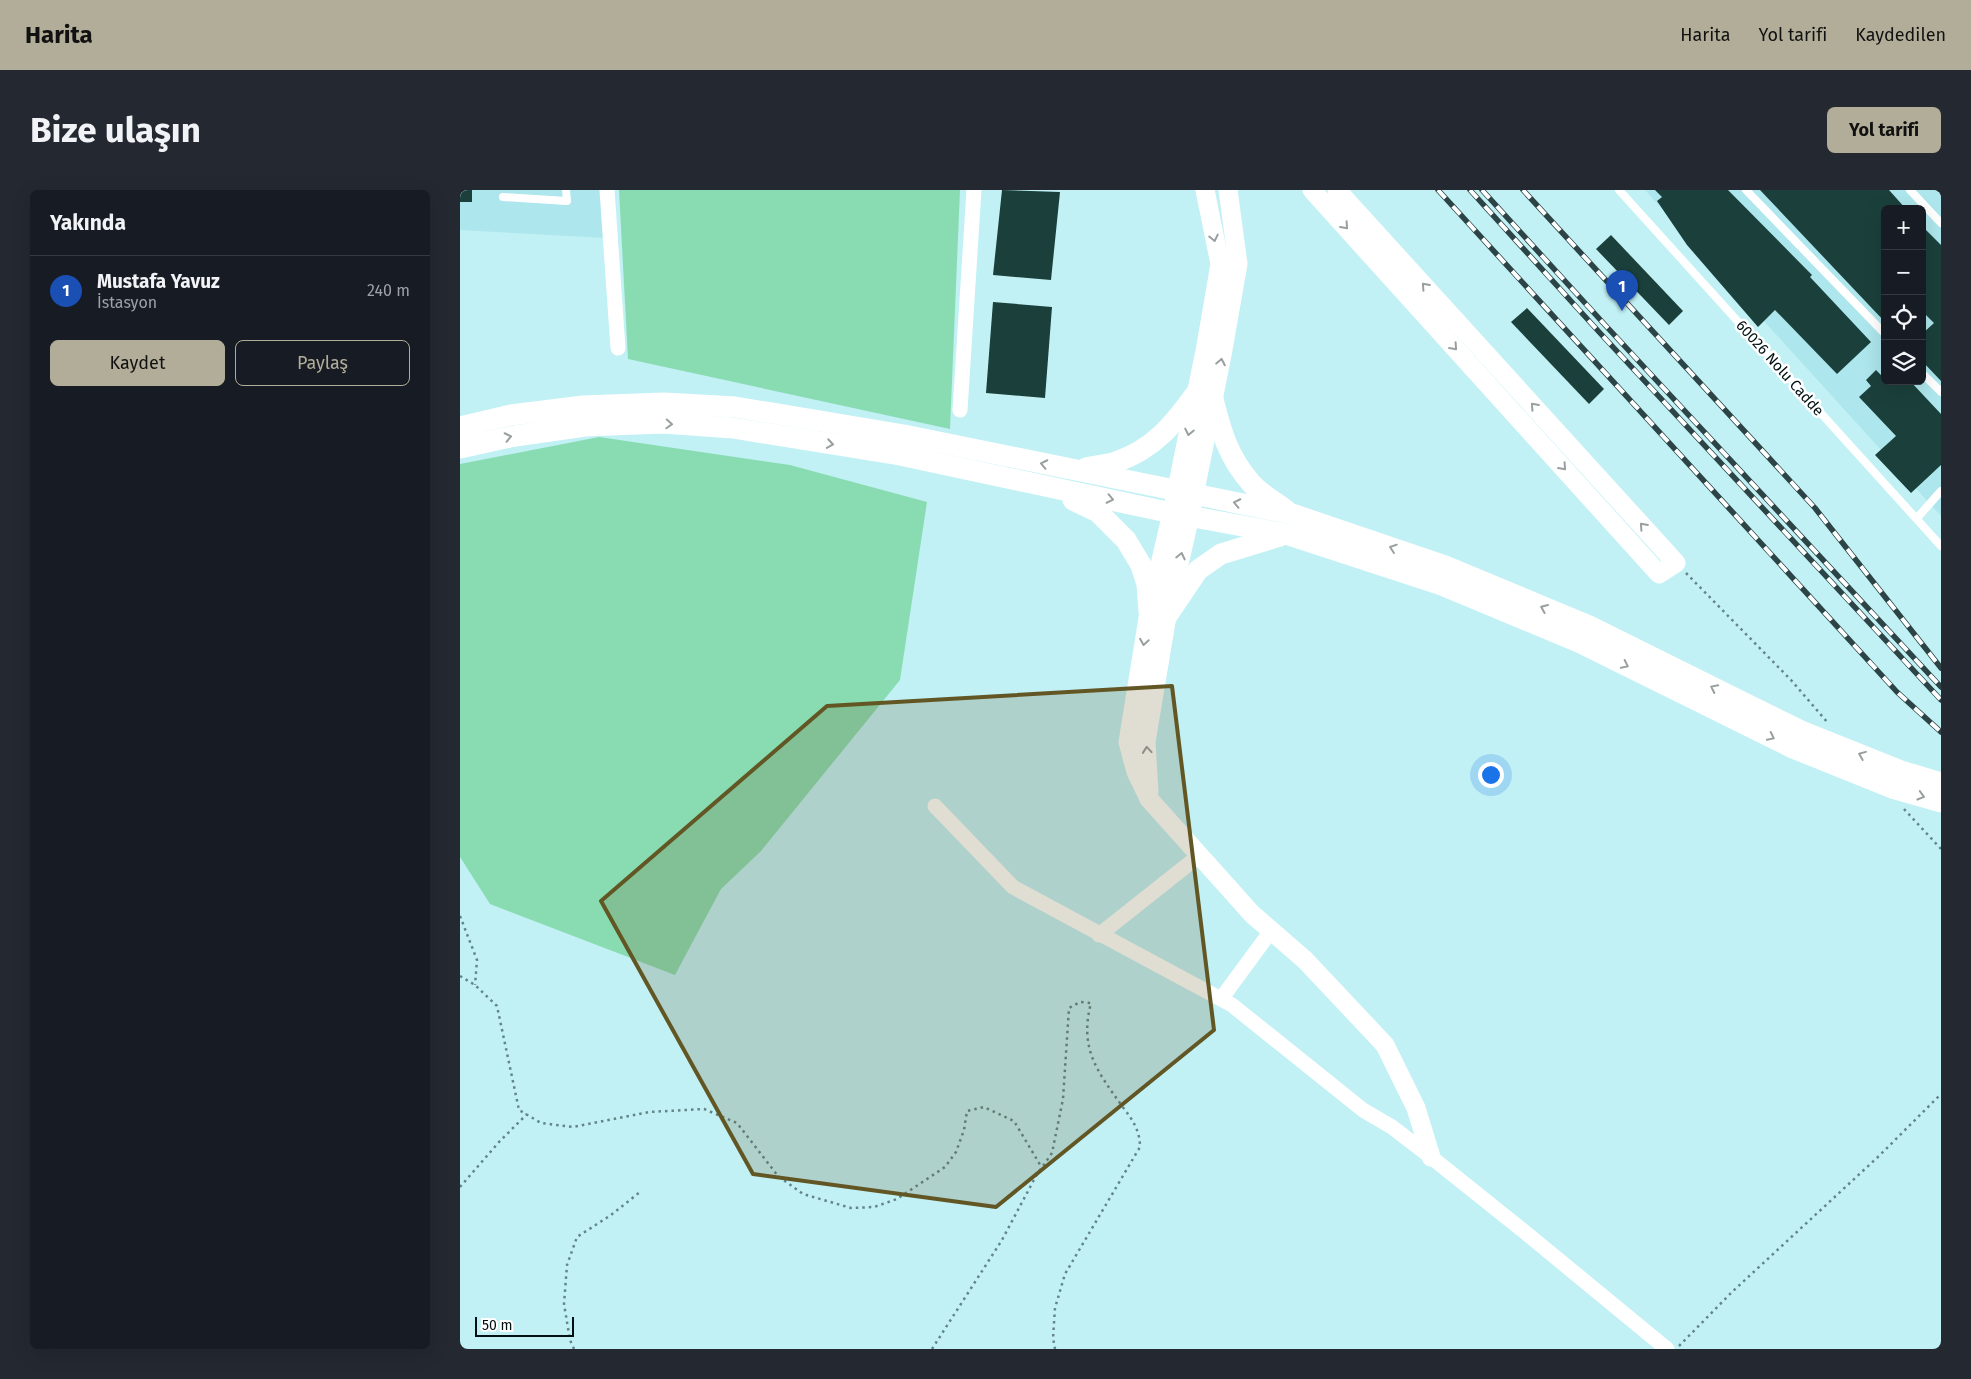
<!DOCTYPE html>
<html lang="tr">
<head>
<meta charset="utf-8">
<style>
  :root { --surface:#171b24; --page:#242831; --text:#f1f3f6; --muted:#9ea1a6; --line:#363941; --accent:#b1ad98 }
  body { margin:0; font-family:"Fira Sans",sans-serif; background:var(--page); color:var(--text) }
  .controls { position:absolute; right:15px; top:15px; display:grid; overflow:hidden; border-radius:8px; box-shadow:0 5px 20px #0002 }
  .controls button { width:45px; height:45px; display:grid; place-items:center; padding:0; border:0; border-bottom:1px solid var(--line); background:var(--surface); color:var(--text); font:25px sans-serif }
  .scale { position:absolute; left:15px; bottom:12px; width:99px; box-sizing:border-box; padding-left:5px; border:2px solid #011012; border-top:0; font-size:14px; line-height:18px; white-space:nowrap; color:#011012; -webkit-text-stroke:4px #fff; paint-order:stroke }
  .you { position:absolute; left:1030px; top:584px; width:18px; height:18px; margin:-12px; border:4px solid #fff; border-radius:50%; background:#1a73e8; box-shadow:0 0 0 8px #1a73e833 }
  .badge { display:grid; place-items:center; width:32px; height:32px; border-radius:50%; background:var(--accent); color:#fff; font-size:16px; font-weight:700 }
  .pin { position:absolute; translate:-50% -41px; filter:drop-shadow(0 1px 2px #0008) }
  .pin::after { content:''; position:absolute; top:26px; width:18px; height:15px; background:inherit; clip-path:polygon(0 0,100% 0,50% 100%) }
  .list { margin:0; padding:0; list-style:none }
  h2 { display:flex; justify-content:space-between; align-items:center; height:65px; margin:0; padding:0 20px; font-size:21px }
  h2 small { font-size:16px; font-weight:400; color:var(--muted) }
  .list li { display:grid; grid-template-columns:32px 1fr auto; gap:15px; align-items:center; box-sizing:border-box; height:70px; padding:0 20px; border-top:1px solid var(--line) }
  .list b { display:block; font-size:19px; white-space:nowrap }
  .list p { margin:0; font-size:16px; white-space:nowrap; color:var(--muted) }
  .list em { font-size:16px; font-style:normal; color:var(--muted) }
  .actions { display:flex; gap:10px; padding:15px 20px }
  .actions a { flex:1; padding:11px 0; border:1px solid var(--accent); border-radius:8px; text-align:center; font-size:18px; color:var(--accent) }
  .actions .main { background:var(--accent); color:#111 }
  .icon { flex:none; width:28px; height:28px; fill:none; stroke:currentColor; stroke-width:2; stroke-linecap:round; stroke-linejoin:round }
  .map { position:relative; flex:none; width:1481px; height:1159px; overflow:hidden; border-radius:8px }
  header { display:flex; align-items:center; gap:30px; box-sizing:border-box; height:70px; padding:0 25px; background:var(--accent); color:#111 }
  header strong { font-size:24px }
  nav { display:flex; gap:28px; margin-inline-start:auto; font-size:18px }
  .intro { display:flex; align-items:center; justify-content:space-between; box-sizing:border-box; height:120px; padding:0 30px }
  h1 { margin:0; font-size:35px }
  .button { padding:12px 22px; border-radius:8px; background:var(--accent); color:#111; font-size:18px; font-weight:700 }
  main { display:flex; gap:30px; padding:0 30px }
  aside { flex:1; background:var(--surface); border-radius:8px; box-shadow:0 5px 20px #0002 }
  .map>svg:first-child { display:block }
  .built { fill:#ade6ec; fill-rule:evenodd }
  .green { fill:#89dcb2 }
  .building { fill:#1b403b }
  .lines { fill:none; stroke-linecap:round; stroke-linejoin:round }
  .path { stroke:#648588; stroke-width:2.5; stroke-dasharray:2.5 4; stroke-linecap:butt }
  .service { stroke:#fff; stroke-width:8 }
  .minor { stroke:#fff; stroke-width:15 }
  .tertiary { stroke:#fff; stroke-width:19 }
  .secondary { stroke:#fff; stroke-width:21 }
  .rail-casing { stroke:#2d4446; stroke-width:5.5 }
  .rail { stroke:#fff; stroke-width:4; stroke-dasharray:11; stroke-linecap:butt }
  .oneway { stroke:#999fa0 }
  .marked { fill:#625724; fill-opacity:0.2; stroke:#625724; stroke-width:4; stroke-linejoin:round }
  .labels { text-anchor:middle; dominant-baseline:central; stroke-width:5; stroke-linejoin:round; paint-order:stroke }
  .street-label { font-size:15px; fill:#011012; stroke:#fff }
</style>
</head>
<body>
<header>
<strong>Harita</strong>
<nav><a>Harita</a><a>Yol tarifi</a><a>Kaydedilen</a></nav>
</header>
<div class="intro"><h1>Bize ulaşın</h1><a class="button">Yol tarifi</a></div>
<main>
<aside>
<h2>Yakında<small></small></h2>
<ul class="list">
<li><span class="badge" style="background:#1a4fb4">1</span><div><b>Mustafa Yavuz</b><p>İstasyon</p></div><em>240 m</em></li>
</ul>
<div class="actions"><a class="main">Kaydet</a><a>Paylaş</a></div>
</aside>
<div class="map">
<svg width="1481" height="1159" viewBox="0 0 1481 1159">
  <rect width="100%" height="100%" fill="#c1f1f5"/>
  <g class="built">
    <path d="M0,0H141L146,48L0,40Z"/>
    <path d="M1185,0H1481V326ZM1425,19H1462V191H1425Z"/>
  </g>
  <g class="green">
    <path d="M159,0H500L490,239L168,169Z"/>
    <path d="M139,247L330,275L467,312L440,490L301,661L261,699L215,785L30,714L0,667V274Z"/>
  </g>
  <g class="building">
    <rect x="0" y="0" width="12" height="12"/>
    <path d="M542,0L600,2L591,90L533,85Z"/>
    <path d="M1195,0H1268L1352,85L1350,87L1411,152L1377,184L1315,120L1298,137L1227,55L1197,11L1202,7Z"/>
    <path d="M1300,0H1429L1446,19H1425V132Z"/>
    <path d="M1462,36L1481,55V191L1462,171V144L1474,133L1462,121Z"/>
    <path d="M1151,45L1223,121L1209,135L1136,59Z"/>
    <path d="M533,112L592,117L585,208L526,203Z"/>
    <path d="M1067,118L1144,199L1129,214L1051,132Z"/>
    <path d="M1416,180L1425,189V191H1450L1481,224V275L1451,303L1415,265L1436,246L1399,207L1411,196L1406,190Z"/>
  </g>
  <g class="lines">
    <g class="path">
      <path d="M1226,383L1331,490L1368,533"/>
      <path d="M1444,619L1481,659"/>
      <path d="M0,726L17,770L15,795"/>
      <path d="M0,786L15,795L37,816L59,920L81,933L113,937L189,922L244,919L277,933L318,986L343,1004L391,1018L414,1017L437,1009L485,977L496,962L504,940L507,921L524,917L554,931L582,978"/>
      <path d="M0,997L39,952L67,924"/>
      <path d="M1219,1156L1272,1102L1419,966L1481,904"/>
      <path d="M114,1159L110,1150L104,1114L107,1075L117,1047L151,1025L180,1002"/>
      <path d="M472,1159L542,1050L576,986L592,963L603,909L609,818L620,812L631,813C619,858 637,881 662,916C672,929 680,940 680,957L605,1084L595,1118L593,1148L595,1159"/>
    </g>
    <g class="service">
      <path d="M1159,0L1481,356"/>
      <path d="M1286,0L1425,144"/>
      <path d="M1450,0L1481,33"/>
      <path d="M43,7L107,11L106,0"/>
      <path d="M1462,183L1481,202"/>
      <path d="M1457,328L1481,301"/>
    </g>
    <g class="minor">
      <path d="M147,0L158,158"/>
      <path d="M500,220L514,0"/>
      <path d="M475,616L553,697L772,815L903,920L932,937L971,967L1066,1043L1207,1159"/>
      <path d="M639,745L740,665"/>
      <path d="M761,809L811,741"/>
    </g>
    <g class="tertiary">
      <path d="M745,0L760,74L745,161L712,323L689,422L668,552L676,582L689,609L792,724L845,770L925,855L956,918L971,967"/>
      <path d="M852,0L1199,384L1216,373L877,0"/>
      <path d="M689,602L686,552L707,426L730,326L762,165L778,74L768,0"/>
    </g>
    <g class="secondary">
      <path d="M753,209C761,241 768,267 791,293C800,304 816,312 827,321"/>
      <path d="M0,237L51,225L123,216L204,213L275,217L444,245L832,324L985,376L1129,436L1341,541L1441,581L1481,593"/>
      <path d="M0,258L55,246L125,236L203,233L273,238L440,265L712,323L826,344L982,395L1121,453L1333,558L1435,599L1481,612"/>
      <path d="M626,278C636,276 647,275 656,272C694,259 714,234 737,202"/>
      <path d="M613,310L638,322L666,350L681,375L687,394L689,422"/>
      <path d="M707,426L738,380L761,364L820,346"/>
    </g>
    <g class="rail-casing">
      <g id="rail">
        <path d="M978,0L1437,502L1481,542"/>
        <path d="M1010,0L1140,143L1481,510"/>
        <path d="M1022,0L1146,136L1481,497"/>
        <path d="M1063,0L1355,318L1481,478"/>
      </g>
    </g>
    <use href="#rail" class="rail"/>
  </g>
  <defs><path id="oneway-chevron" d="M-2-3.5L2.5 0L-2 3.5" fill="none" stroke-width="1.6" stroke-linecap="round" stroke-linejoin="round" transform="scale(1.25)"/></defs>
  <g class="oneway">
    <use href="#oneway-chevron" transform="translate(885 36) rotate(48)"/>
    <use href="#oneway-chevron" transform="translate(754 48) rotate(78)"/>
    <use href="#oneway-chevron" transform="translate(965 96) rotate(-132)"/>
    <use href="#oneway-chevron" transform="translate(994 157) rotate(48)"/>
    <use href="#oneway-chevron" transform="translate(761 172) rotate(-79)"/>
    <use href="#oneway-chevron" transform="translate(1074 216) rotate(-132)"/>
    <use href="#oneway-chevron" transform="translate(209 234) rotate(3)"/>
    <use href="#oneway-chevron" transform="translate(729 242) rotate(102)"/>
    <use href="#oneway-chevron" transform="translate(48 247) rotate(-12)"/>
    <use href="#oneway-chevron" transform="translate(370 254) rotate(9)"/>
    <use href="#oneway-chevron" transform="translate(584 274) rotate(-168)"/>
    <use href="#oneway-chevron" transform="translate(1103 277) rotate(48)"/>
    <use href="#oneway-chevron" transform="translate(650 309) rotate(12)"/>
    <use href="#oneway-chevron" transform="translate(777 313) rotate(-168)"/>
    <use href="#oneway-chevron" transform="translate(1183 336) rotate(-132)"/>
    <use href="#oneway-chevron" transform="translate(933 358) rotate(-161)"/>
    <use href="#oneway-chevron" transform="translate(721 366) rotate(-77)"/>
    <use href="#oneway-chevron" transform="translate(1084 418) rotate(-157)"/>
    <use href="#oneway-chevron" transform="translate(684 452) rotate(99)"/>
    <use href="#oneway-chevron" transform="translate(1165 475) rotate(26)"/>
    <use href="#oneway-chevron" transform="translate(1254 498) rotate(-154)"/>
    <use href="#oneway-chevron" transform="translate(1311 547) rotate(26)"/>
    <use href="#oneway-chevron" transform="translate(687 560) rotate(-95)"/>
    <use href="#oneway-chevron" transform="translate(1402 565) rotate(-158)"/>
    <use href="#oneway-chevron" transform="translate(1461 606) rotate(16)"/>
  </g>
  <path class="marked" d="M712,496L754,840L536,1017L293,984L141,711L367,516Z"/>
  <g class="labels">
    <g class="street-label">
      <text transform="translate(1320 178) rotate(48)">60026 Nolu Cadde</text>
    </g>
  </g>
</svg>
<div class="controls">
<button>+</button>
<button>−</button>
<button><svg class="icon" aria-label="locate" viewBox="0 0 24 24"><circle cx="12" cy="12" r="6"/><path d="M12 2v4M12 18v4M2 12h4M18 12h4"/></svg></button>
<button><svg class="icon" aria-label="layers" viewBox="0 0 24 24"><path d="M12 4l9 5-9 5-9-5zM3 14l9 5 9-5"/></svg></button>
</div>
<div class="scale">50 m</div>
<div class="you"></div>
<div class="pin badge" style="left:1162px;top:121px;background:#1a4fb4">1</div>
</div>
</main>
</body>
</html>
